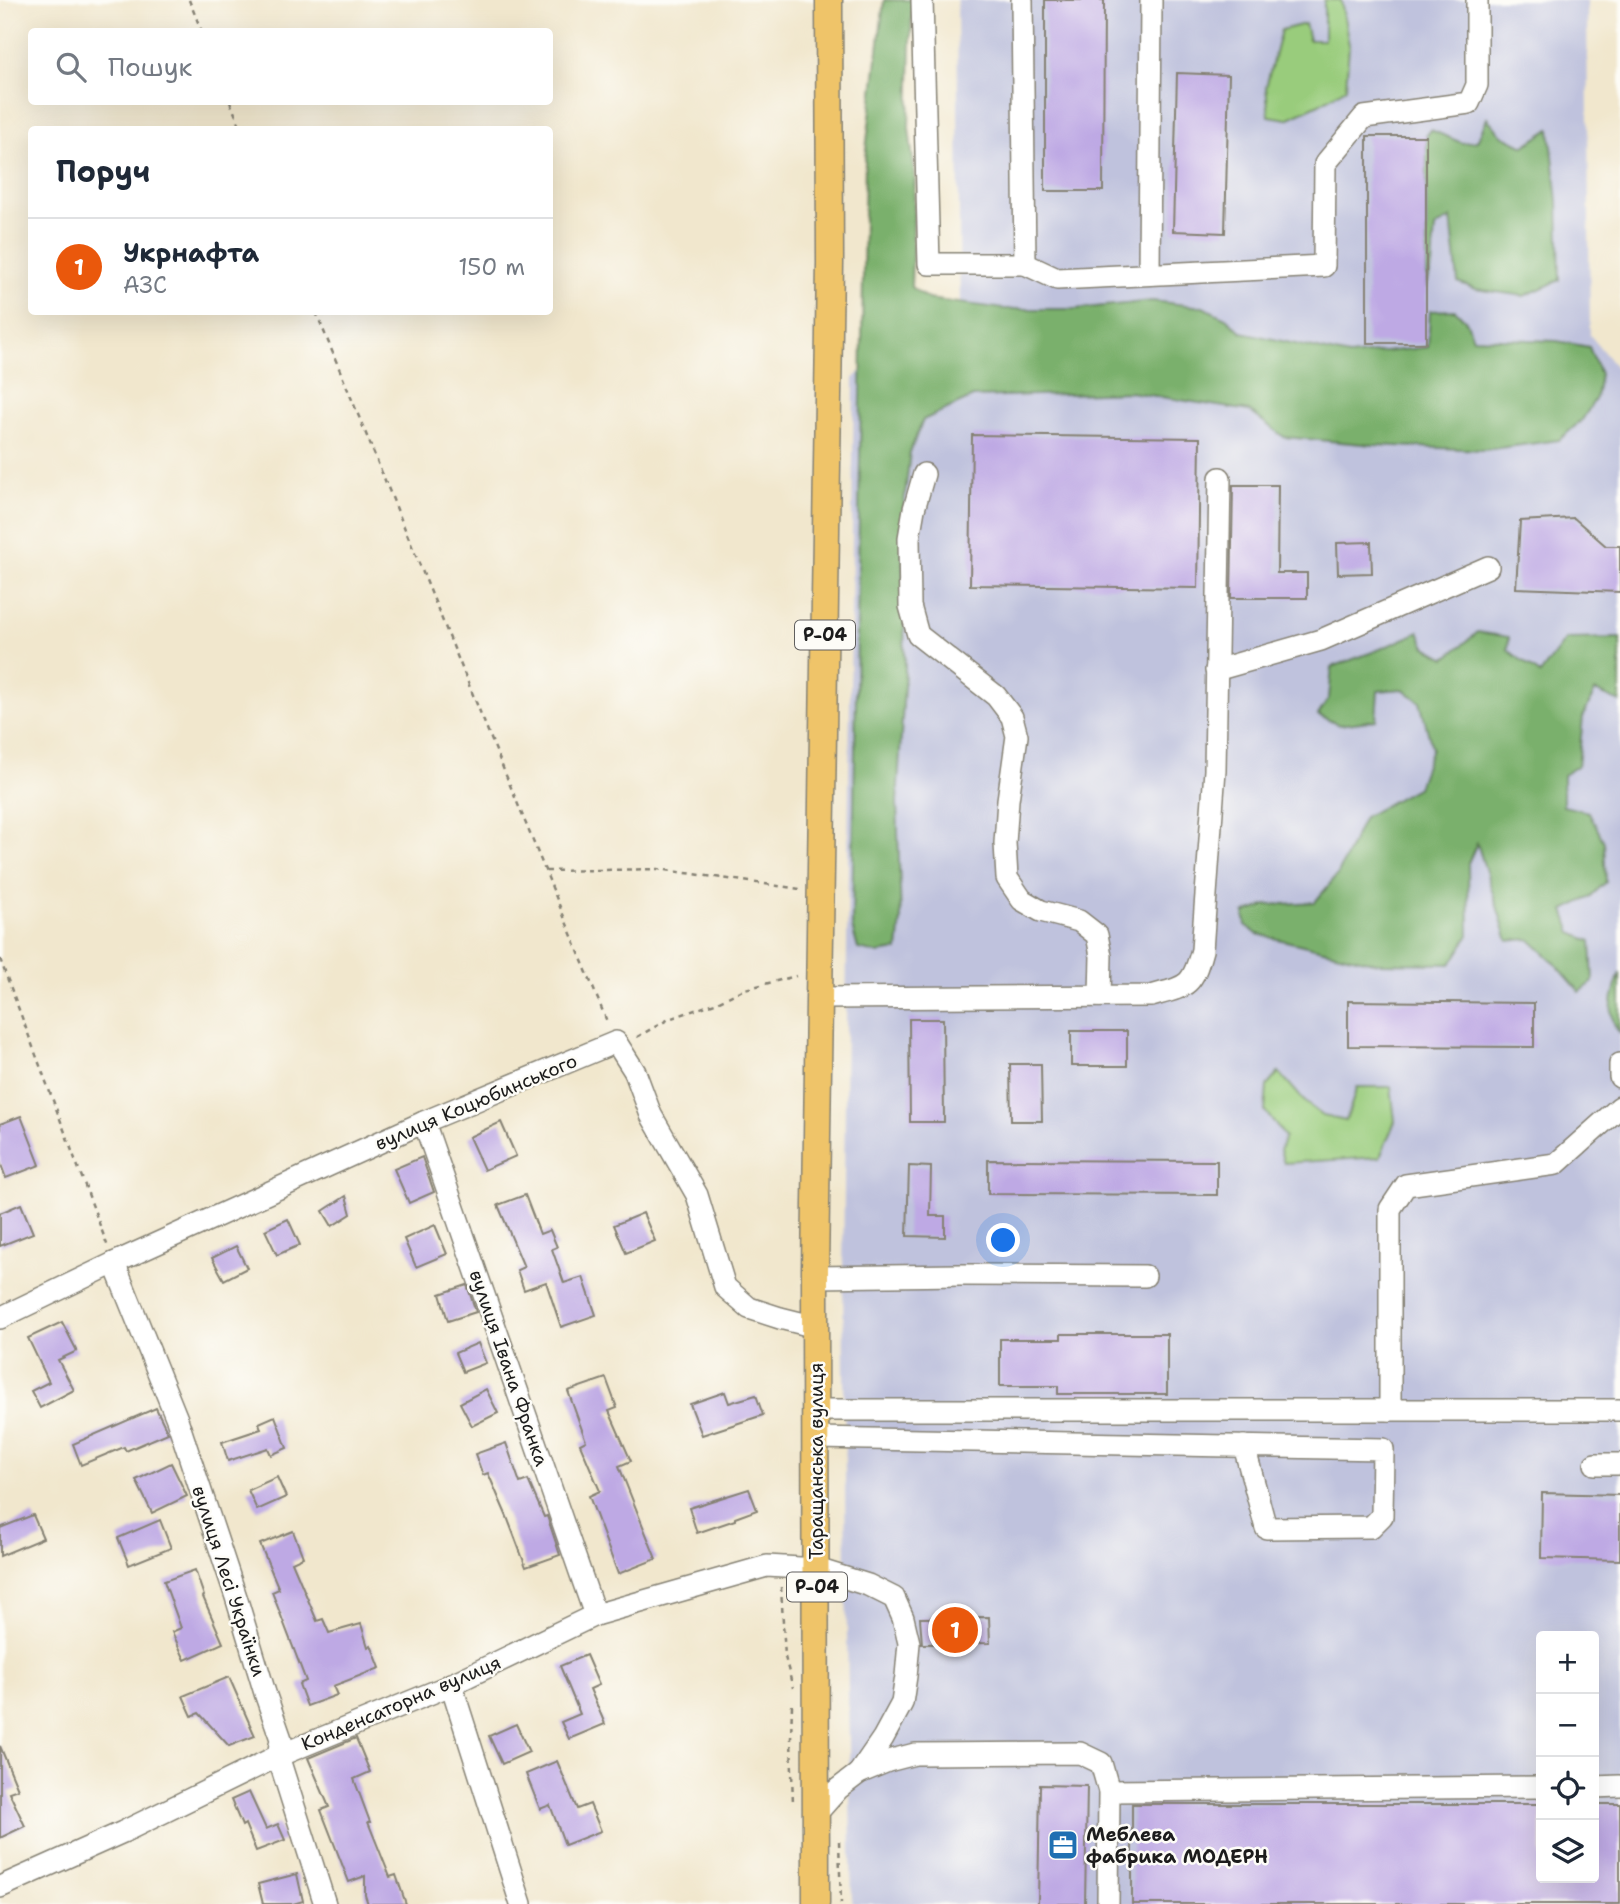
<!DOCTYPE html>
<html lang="uk">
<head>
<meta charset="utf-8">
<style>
  :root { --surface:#fff; --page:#f2f2f3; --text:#1f2937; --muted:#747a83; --line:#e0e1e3; --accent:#ea580c }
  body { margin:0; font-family:"Shantell Sans",sans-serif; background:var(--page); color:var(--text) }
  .controls { position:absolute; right:21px; bottom:21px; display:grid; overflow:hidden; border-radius:7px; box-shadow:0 7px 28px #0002 }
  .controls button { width:63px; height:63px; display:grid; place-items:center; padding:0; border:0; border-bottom:2px solid var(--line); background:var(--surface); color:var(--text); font:35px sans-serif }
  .you { position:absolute; left:1004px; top:1241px; width:24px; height:24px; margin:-18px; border:5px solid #fff; border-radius:50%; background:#1a73e8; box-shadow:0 0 0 10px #1a73e833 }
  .badge { display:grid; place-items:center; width:46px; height:46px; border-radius:50%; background:var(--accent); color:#fff; font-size:23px; font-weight:700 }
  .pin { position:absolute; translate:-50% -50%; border:4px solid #fff; box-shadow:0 2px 7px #0006 }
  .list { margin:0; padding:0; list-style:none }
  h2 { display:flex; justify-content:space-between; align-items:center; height:91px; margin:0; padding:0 28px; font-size:30px }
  h2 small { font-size:23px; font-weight:400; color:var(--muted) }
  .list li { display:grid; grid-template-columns:46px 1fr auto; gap:21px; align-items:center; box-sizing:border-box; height:98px; padding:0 28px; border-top:2px solid var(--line) }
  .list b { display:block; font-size:26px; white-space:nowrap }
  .list p { margin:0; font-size:23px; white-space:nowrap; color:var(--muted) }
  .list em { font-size:23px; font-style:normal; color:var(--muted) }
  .icon { flex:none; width:38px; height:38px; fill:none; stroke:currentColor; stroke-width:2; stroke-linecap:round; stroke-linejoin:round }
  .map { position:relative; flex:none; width:1620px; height:1904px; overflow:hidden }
  .search { position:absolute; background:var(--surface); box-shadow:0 7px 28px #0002; left:28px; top:28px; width:525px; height:77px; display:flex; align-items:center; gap:18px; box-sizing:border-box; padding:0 24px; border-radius:7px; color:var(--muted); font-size:26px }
  .panel { position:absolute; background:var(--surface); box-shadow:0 7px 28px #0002; left:28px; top:126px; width:525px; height:189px; border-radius:7px }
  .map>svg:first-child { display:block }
  .industrial { fill:#bfc2dd; fill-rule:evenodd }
  .green { fill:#99cc7c; stroke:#5a744c; stroke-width:2 }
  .forest { fill:#7ab06c; stroke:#4b6644; stroke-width:2 }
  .building { fill:#bea9e4 }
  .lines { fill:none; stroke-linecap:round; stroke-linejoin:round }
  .minor-casing { stroke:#868274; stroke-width:24 }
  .major-casing { stroke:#868274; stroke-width:29 }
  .path { stroke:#868274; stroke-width:2.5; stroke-dasharray:5 5; stroke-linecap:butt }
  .minor { stroke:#fff; stroke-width:21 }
  .major { stroke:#efc469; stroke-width:26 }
  .labels { text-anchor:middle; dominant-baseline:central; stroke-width:5; stroke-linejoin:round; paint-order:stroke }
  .shield { fill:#fdfcf7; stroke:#605f5e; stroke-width:2 }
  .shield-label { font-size:18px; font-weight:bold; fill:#1c1c1c }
  .street-label { font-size:19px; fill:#1c1c1c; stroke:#fdfcf7 }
  .poi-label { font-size:19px; font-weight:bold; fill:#1c1c1c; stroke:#fdfcf7; text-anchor:start }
</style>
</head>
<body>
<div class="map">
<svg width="1620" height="1904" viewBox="0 0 1620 1904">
  <rect width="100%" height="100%" fill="#fdfcf7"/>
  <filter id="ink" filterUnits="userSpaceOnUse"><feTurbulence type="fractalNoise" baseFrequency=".0143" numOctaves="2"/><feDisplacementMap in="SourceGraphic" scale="14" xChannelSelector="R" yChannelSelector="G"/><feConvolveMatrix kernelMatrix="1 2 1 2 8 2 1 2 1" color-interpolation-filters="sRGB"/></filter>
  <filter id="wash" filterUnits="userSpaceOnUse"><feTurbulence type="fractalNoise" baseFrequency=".00686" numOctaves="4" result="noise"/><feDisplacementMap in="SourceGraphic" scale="28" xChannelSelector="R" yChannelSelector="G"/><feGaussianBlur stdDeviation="1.57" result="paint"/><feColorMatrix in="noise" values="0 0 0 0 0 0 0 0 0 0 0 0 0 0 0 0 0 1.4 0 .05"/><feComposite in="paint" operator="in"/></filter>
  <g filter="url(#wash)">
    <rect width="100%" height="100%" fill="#f1e7cd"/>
    <path class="industrial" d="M957,0H1587L1590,335L1620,372V1904H852L846,1582L843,1267L854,379L900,322L960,316ZM1541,1636H1594V1878H1541Z"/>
    <g class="green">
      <path d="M1324,0H1341L1349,45L1346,88L1319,104L1287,119L1269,116L1266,87L1281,30L1305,24L1309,40H1324Z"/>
      <path d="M1279,1072L1306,1103L1323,1116L1346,1121L1357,1087H1391L1395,1121L1380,1157L1284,1163L1280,1150L1285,1137L1265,1111L1267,1086Z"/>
    </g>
    <g class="forest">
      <path d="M884,0H912L909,128L915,176L911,287L928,299L1005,309H1076L1152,301L1203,307L1226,318L1242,332L1349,356L1428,347L1430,311L1455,310L1467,322L1473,338L1557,341L1589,347L1600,374L1596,398L1582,420L1559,440L1484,450L1374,445L1284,437L1249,411L1130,392L973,397L923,420L910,452L902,522L905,670L897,802L901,919L898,950L877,953L858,949L852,927L865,158Z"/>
      <path d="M1487,118L1502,135L1524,146L1550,129L1558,201L1560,280L1524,296L1475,289L1458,282L1451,218L1435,228L1432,266L1426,288V136L1431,130L1462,143L1477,141Z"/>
      <path d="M1419,632L1426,647L1446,658L1478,632L1509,637L1508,650L1540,674L1566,639L1620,638V702L1595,691L1583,717L1578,766L1563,775V806L1589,812L1604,842L1606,882L1589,898L1564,910L1572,933L1591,941L1593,982L1580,992L1553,961L1529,939L1508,941L1477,843L1468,863L1469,935L1451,964L1377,963L1257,934L1246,925L1244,913L1267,905L1315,902L1338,874L1364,817L1418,787L1432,748L1420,702L1403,689L1378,691L1376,720L1339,725L1318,715L1329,698L1332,667L1378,650Z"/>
      <path d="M1620,973V1033C1605,1016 1613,992 1620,973Z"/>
    </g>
    <g id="blocks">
      <g class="building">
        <path d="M1045,0H1104L1103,191H1045Z"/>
        <path d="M1177,73L1229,75L1225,233L1173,231Z"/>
        <rect x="1367" y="136" width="59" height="207"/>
        <path d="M972,435L1200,438L1198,588L970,585Z"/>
        <path d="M1233,485H1278L1277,573H1307V598H1231Z"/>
        <path d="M1574,518L1606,546H1620V592L1516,588L1520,521Z"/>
        <path d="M1371,542L1372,573L1338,574L1337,543Z"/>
        <path d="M1348,1001L1534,1003V1047L1348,1046Z"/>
        <path d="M909,1019H943L944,1122H910Z"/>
        <rect x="1071" y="1031" width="56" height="35"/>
        <path d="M1010,1064H1041L1042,1121H1011Z"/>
        <path d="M21,1116L40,1165L6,1178L0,1162V1124Z"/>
        <path d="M501,1122L516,1156L484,1170L469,1137Z"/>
        <path d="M422,1157L434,1192L409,1203L394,1169Z"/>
        <path d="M988,1160L1217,1161V1195L988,1194Z"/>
        <path d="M909,1166L931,1167L930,1216H945V1237L907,1236Z"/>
        <path d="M525,1195L540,1234L550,1230L557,1247L552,1249L564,1283L583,1277L596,1315L561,1327L546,1282L524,1290L517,1270L524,1267L498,1205Z"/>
        <path d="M346,1196L351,1214L332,1226L323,1211Z"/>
        <path d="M21,1204L33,1233L0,1246V1213Z"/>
        <path d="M643,1213L655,1241L626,1253L614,1225Z"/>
        <path d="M288,1219L300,1245L277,1255L265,1230Z"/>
        <path d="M435,1225L447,1254L416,1267L404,1239Z"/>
        <path d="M236,1246L247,1268L224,1280L212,1258Z"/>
        <path d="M467,1285L476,1312L448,1321L440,1294Z"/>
        <path d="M62,1322L77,1351L58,1360L74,1390L40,1408L31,1391L49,1382L28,1338Z"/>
        <path d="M1061,1334H1167V1394H1058V1386H1000V1339H1061Z"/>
        <path d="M478,1343L486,1363L463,1372L455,1353Z"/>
        <path d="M606,1378L617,1408L609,1411L631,1461L619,1466L656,1559L618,1574L589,1496L600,1491L580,1444L586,1441L568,1391Z"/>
        <path d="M486,1389L498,1413L472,1426L460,1403Z"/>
        <path d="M725,1392L729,1403L756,1395L763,1415L702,1435L690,1404Z"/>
        <path d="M156,1408L168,1433L126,1451L124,1447L81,1465L73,1444Z"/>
        <path d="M275,1416L287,1448L271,1455L268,1448L228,1461L222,1442L261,1429L259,1423Z"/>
        <path d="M506,1443L520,1483L528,1480L544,1517L547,1516L560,1555L526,1567L507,1517L488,1473L483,1475L475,1454Z"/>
        <path d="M171,1463L187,1496L152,1513L136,1480Z"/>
        <path d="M277,1477L286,1497L257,1510L248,1490Z"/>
        <path d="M749,1489L757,1510L735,1518V1520L697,1533L689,1508Z"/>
        <path d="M1542,1493L1620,1495V1560L1541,1558Z"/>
        <path d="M33,1515L43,1538L0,1556V1528Z"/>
        <path d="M160,1520L171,1548L129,1565L118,1538Z"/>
        <path d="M293,1531L303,1557L292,1562L317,1621L323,1619L329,1633L361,1624L368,1647L371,1645L380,1668L333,1686L337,1695L307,1706L299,1684L306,1681L272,1592L279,1589L260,1544Z"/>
        <path d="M195,1570L204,1596L203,1597L223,1643L185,1660L172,1632L181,1628L164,1581Z"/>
        <path d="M989,1617L990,1643L922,1644L920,1618Z"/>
        <path d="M586,1655L599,1685L590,1689L605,1724L569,1739L561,1722L580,1714L560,1666Z"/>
        <path d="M229,1677L255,1736L229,1746L199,1713L192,1716L183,1696Z"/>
        <path d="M516,1724L529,1752L502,1764L489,1736Z"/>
        <path d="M356,1738L370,1772L354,1779L370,1822H368L390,1877L396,1875L406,1904H368L365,1895V1876L349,1882L321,1810L329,1807L308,1758Z"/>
        <path d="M0,1746L18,1789L9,1792L25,1826L0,1838Z"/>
        <path d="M557,1761L577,1809L590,1804L601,1831L565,1845L550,1805L540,1809L526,1774Z"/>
        <path d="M1040,1785L1087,1786L1085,1904H1038Z"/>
        <path d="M249,1792L266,1829L278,1824L285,1840L256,1851L245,1824L242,1826L231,1800Z"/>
        <path d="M1132,1804H1541V1878H1594V1804H1620V1904H1132Z"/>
        <path d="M297,1874L303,1901L293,1904H263L258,1884Z"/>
      </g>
    </g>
  </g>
  <g filter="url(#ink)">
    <use href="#blocks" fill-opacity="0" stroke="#868274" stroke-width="2"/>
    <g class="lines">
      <g class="minor-casing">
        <g id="minor">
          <path d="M922,0L929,264H1025L1022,0"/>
          <path d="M1025,264L1057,279L1324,266L1325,164L1364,117L1469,103L1477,85V0"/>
          <path d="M1149,274L1151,0"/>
          <path d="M924,474L914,509L909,538L910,606L918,635L996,696L1012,717L1017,736L1008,800L1005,843L1007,878L1022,900L1041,911L1079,921L1097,935L1101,956L1100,996"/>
          <path d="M1216,670L1321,640L1488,567"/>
          <path d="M820,998L1151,996C1188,986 1192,987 1202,950L1215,770L1220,478"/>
          <path d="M1620,1064V1077"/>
          <path d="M424,1122L595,1615"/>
          <path d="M114,1263L177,1419L236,1597L265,1693L281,1739L278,1756L325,1904"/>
          <path d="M815,1277L961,1275L1145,1276"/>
          <path d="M0,1318L114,1263L424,1122L616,1042L635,1072L651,1115L697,1195L725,1287L749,1308L780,1318L816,1327"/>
          <path d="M816,1410H1620"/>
          <path d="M1390,1410V1209L1406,1185L1556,1164L1620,1107"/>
          <path d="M816,1438L1383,1449L1382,1516L1371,1527L1266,1528L1244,1446"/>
          <path d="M1595,1464H1620"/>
          <path d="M451,1684L521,1904"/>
          <path d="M1594,1787L1620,1786"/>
          <path d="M1109,1791L1541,1787"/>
          <path d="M815,1815L838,1789L859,1773L888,1761L915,1754L1080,1753L1101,1763L1109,1791L1108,1904"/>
          <path d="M0,1887L123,1832L278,1756L446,1687L595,1615L767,1566L817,1569L868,1585L894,1598L903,1618L909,1643L906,1676L902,1703L883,1738L859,1773"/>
        </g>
      </g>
      <g class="major-casing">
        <path id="major" d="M816,1904L815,1270L830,263L829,0"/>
      </g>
      <g class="path">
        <path d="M189,0L202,32"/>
        <path d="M230,102L242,130"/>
        <path d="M316,312L608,1024"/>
        <path d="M546,871L658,869L800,889"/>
        <path d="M0,959L108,1247"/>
        <path d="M637,1037L669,1019L715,1003L745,989L796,976"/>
        <path d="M781,1587L785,1657L793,1688"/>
        <path d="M792,1705L791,1739L793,1804"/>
        <path d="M839,1841L841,1904"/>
      </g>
      <use href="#minor" class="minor"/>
      <use href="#major" class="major"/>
    </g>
  </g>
  <defs>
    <g id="office-square" transform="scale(1.575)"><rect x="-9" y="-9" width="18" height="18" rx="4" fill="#1f6fb2" stroke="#fdfcf7"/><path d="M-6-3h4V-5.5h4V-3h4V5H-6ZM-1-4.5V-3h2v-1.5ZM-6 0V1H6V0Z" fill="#fff"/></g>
  </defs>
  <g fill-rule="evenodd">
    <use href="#office-square" x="1063" y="1845"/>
  </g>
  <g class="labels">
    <g class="shield">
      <rect x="795" y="620.5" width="60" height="29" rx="5"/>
      <rect x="787" y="1572.5" width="60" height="29" rx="5"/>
    </g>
    <g class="shield-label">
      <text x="825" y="635">Р-04</text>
      <text x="817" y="1587">Р-04</text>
    </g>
    <g class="street-label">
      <text transform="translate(476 1102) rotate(-23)">вулиця Коцюбинського</text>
      <text transform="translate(509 1368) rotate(71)">вулиця Івана Франка</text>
      <text transform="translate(816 1461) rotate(-90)">Таращанська вулиця</text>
      <text transform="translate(229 1581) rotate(72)">вулиця Лесі Українки</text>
      <text transform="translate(401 1703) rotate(-23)">Конденсаторна вулиця</text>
    </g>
    <g class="poi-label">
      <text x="1086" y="1834">Меблева<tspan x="1086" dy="22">фабрика МОДЕРН</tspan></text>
    </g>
  </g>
</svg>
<div class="controls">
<button>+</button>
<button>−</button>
<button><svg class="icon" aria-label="locate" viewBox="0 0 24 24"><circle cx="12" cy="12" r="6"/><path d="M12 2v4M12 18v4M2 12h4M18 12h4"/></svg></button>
<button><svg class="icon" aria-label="layers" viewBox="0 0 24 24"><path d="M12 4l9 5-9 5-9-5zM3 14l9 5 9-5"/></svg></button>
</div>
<div class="you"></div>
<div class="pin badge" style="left:955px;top:1630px">1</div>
<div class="search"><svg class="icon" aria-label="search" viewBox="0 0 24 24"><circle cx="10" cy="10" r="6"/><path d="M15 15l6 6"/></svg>Пошук</div>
<section class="panel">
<h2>Поруч<small></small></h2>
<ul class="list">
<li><span class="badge">1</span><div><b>Укрнафта</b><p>АЗС</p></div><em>150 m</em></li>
</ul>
</section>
</div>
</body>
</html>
